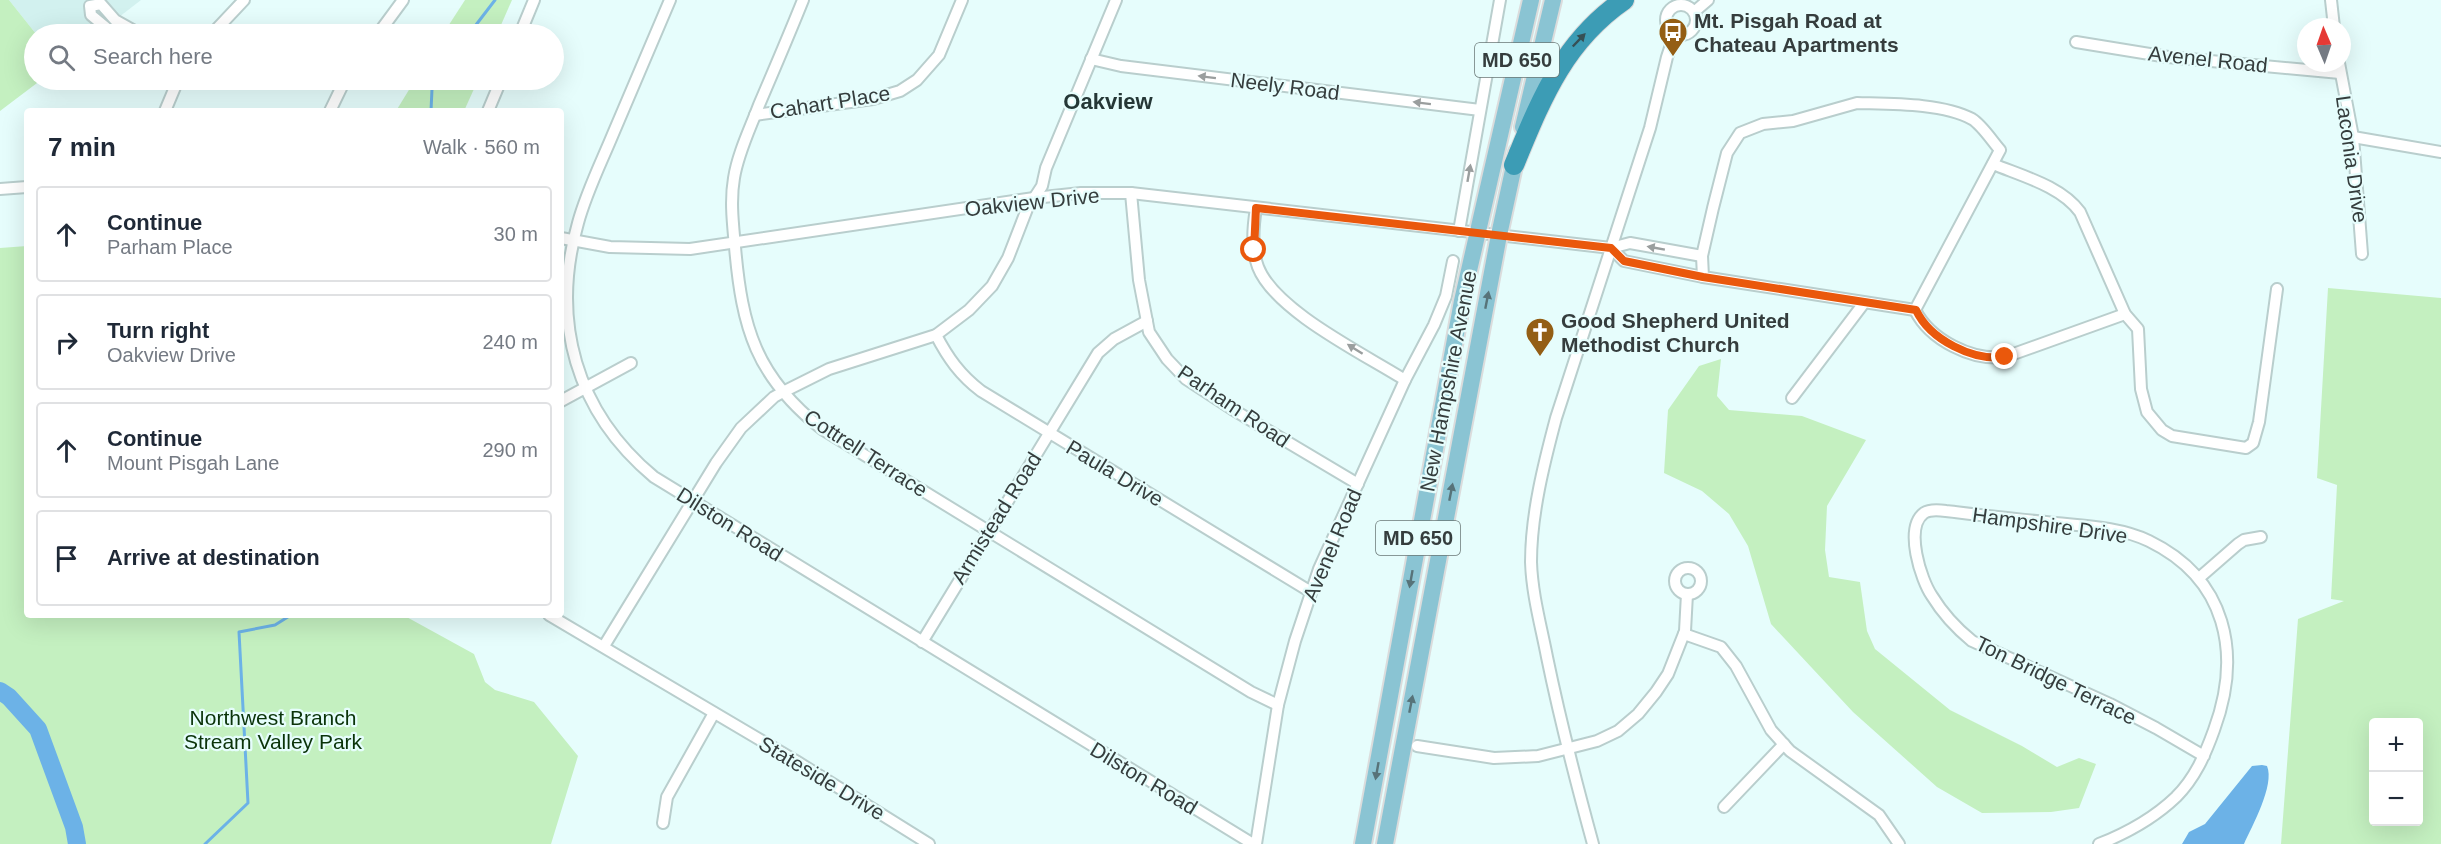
<!DOCTYPE html>
<html lang="en">
<head>
<meta charset="utf-8">
<style>
  :root { --surface:#fff; --page:#f2f2f3; --text:#1f2937; --muted:#747a83; --line:#e0e1e3 }
  body { margin:0; font-family:Helvetica,sans-serif; background:var(--page); color:var(--text) }
  .controls { position:absolute; right:18px; bottom:18px; display:grid; overflow:hidden; border-radius:6px; box-shadow:0 6px 24px #0002 }
  .controls button { width:54px; height:54px; display:grid; place-items:center; padding:0; border:0; border-bottom:2px solid var(--line); background:var(--surface); color:var(--text); font:30px sans-serif }
  .compass { position:absolute; left:2297px; top:18px; width:54px; height:54px; border-radius:50%; background:var(--surface); box-shadow:0 6px 24px #0002; rotate:358deg }
  .stop { position:absolute; width:18px; height:18px; margin:-14px; border:4px solid #ea580c; border-radius:50%; background:#fff }
  .stop.end { background:#ea580c; border-color:#fff; box-shadow:0 2px 6px #0008 }
  .list { margin:0; padding:0; list-style:none }
  h2 { display:flex; justify-content:space-between; align-items:center; height:78px; margin:0; padding:0 24px; font-size:26px }
  h2 small { font-size:20px; font-weight:400; color:var(--muted) }
  .list li { display:grid; grid-template-columns:39px 1fr auto; gap:18px; align-items:center; box-sizing:border-box; height:96px; margin:0 12px 12px; padding:0 12px; border:2px solid var(--line); border-radius:6px }
  .list b { display:block; font-size:22px; white-space:nowrap }
  .list p { margin:0; font-size:20px; white-space:nowrap; color:var(--muted) }
  .list em { font-size:20px; font-style:normal; color:var(--muted) }
  .icon { flex:none; width:33px; height:33px; fill:none; stroke:currentColor; stroke-width:2; stroke-linecap:round; stroke-linejoin:round }
  .map { position:relative; flex:none; width:2441px; height:844px; overflow:hidden }
  .search { position:absolute; background:var(--surface); box-shadow:0 6px 24px #0002; left:24px; top:24px; width:540px; height:66px; display:flex; align-items:center; gap:15px; box-sizing:border-box; padding:0 21px; border-radius:33px; color:var(--muted); font-size:22px }
  .panel { position:absolute; background:var(--surface); box-shadow:0 6px 24px #0002; left:24px; top:108px; width:540px; height:510px; border-radius:6px }
  .map>svg:first-child { display:block }
  .built { fill:#d2f1ef }
  .green { fill:#c4f0c0; fill-rule:evenodd }
  .water { fill:#6cb2e7 }
  .lines { fill:none; stroke-linecap:round; stroke-linejoin:round }
  .stream { stroke:#6cb2e7; stroke-width:3 }
  .river { stroke:#6cb2e7; stroke-width:18 }
  .minor-casing { stroke:#b9cecd; stroke-width:14 }
  .primary-casing { stroke:#dbdcdc; stroke-width:20 }
  .motorway-casing { stroke:#dbdcdc; stroke-width:22 }
  .minor { stroke:#fff; stroke-width:10 }
  .primary { stroke:#8ac4d3; stroke-width:16 }
  .motorway { stroke:#3c9cb5; stroke-width:20 }
  .oneway { fill:#365055 }
  .oneway2 { fill:#9a9e9e }
  .oneway3 { fill:#577379 }
  .route { stroke:#ea580c; stroke-width:8 }
  .labels { text-anchor:middle; dominant-baseline:central; stroke-width:4.5; stroke-linejoin:round; paint-order:stroke }
  .shield { fill:#e6fdfc; stroke:#6a7776; stroke-width:1.5 }
  .shield-label { font-size:20px; font-weight:bold; fill:#353d3d }
  .poi-label { font-size:21px; font-weight:bold; fill:#353d3d; stroke:#e6fdfc; text-anchor:start }
  .street-label { font-size:21px; fill:#353d3d; stroke:#e6fdfc }
  .park-label { font-size:21px; fill:#0a3309; stroke:#e6fdfc }
  .neighbourhood-label { font-size:22px; font-weight:bold; fill:#253736; stroke:#e6fdfc }
</style>
</head>
<body>
<div class="map">
<svg width="2441" height="844" viewBox="0 0 2441 844">
  <rect width="100%" height="100%" fill="#e6fdfc"/>
  <path class="built" d="M9,0H141L97,34H36Z"/>
  <g class="green">
    <path d="M0,0H9L36,34H34V80H41L0,111Z"/>
    <path d="M465,0H512L497,34H443Z"/>
    <path d="M415,80H478L464,111H396Z"/>
    <path d="M27,246V615H403L474,654L485,682L495,690L534,702L578,756L551,844H0V248Z"/>
    <path d="M2328,288L2441,298V844H2281L2298,619L2344,601L2331,599L2337,485L2317,478ZM2418,722V822H2374V722Z"/>
    <path d="M1721,359L1717,396L1729,410L1802,416L1866,440L1827,506L1825,550L1829,577L1860,582L1867,631L1875,649L1950,710L2022,746L2057,767L2079,758L2096,764L2079,808L2051,812L1982,813L1937,787L1853,712L1771,624L1748,546L1729,514L1702,491L1664,473L1668,410L1699,366Z"/>
  </g>
  <path class="water" d="M2262,765L2267,766C2275,785 2252,826 2244,844H2182L2189,832L2205,824L2252,766Z"/>
  <g class="lines">
    <g class="stream">
      <path d="M469,34L495,0"/>
      <path d="M431,111L432,89L437,80"/>
      <path d="M205,844L248,803L239,632L275,625L291,615"/>
    </g>
    <path class="river" d="M0,691L9,697L38,729L74,827L77,844"/>
    <g class="minor-casing">
      <g id="minor">
        <path d="M670,0C651,45 632,90 613,134C601,163 586,193 578,223C550,321 576,412 654,477L1253,844"/>
        <path d="M803,0C789,35 774,70 759,105C750,129 738,153 734,178C730,201 733,224 735,247C742,328 756,377 822,429L1251,692L1278,705"/>
        <path d="M2331,0L2334,27"/>
        <circle cx="1681" cy="20" r="15"/>
        <path d="M1694,12L1708,0"/>
        <path d="M114,34L91,15L90,6L101,4L115,20L140,34"/>
        <path d="M212,34L244,0"/>
        <path d="M378,34L403,0"/>
        <path d="M520,34L534,0"/>
        <path d="M2076,42L2168,57L2340,73"/>
        <path d="M1091,59L1121,66L1480,110"/>
        <path d="M2339,63L2353,137L2362,254"/>
        <path d="M1857,103C1890,104 1942,103 1972,119C1982,125 1992,141 2000,150L1915,310L1703,277L1702,256L1713,208L1727,153L1740,133L1763,124L1793,121Z"/>
        <path d="M165,111L178,80"/>
        <path d="M330,111L345,80"/>
        <path d="M488,111L501,80"/>
        <path d="M755,115L873,99L900,91L917,80L939,55L962,0"/>
        <path d="M2353,137L2441,152"/>
        <path d="M1993,164C2022,176 2061,186 2080,212L2125,314L2138,329L2141,389L2147,412L2162,430L2172,436L2246,448L2253,443L2259,422L2277,289"/>
        <path d="M0,189L27,187"/>
        <path d="M1131,193L1139,280L1149,332L1167,359L1186,379L1232,409L1358,484"/>
        <path d="M1256,208C1253,227 1251,248 1258,267C1275,311 1364,354 1405,380"/>
        <path d="M1459,231L1500,0"/>
        <path d="M561,238L610,247L690,249L1034,198L1081,193H1131L1611,248L1630,243L1702,256"/>
        <path d="M1611,248L1624,261L1703,277"/>
        <path d="M1915,310C1930,340 1972,361 2005,357L2125,314"/>
        <path d="M936,335C948,358 960,375 981,391L1311,592"/>
        <path d="M1792,398L1864,303"/>
        <path d="M561,401L631,363"/>
        <circle cx="1688" cy="581" r="13"/>
        <path d="M2199,578L2238,544L2244,540L2261,537"/>
        <path d="M549,615L796,761L929,844"/>
        <path d="M1684,634L1721,647L1736,666L1771,730L1790,751L1879,815L1899,844"/>
        <path d="M922,642L1098,353L1114,339L1147,321"/>
        <path d="M604,646L716,463L741,428L774,397L783,392L829,369L936,335L969,310L992,286L1008,258L1027,209L1042,186L1046,168L1116,0"/>
        <path d="M1417,746L1494,758L1538,756L1597,741L1618,731L1638,714L1656,692L1668,674L1685,631L1687,594"/>
        <path d="M1724,807L1784,744"/>
        <path d="M663,823L667,797L714,713"/>
        <path d="M1256,844L1278,705L1295,641L1319,569L1405,380L1434,325L1446,296L1453,261"/>
        <path d="M1593,844C1576,782 1560,720 1547,657C1541,626 1532,594 1531,562C1531,514 1544,463 1556,418L1650,128L1667,57L1675,33"/>
        <path d="M2099,844C2127,833 2154,818 2176,797C2195,778 2205,755 2214,730C2242,654 2227,579 2149,541C2118,526 2079,526 2046,522C2013,519 1980,515 1946,511C1939,510 1930,509 1924,513C1904,528 1921,580 1932,596C1943,614 1956,628 1972,641L2110,704L2156,728L2204,756"/>
      </g>
    </g>
    <g class="primary-casing">
      <g id="primary">
        <path d="M1523,127L1553,0"/>
        <path d="M1363,844L1462,301L1531,0"/>
        <path d="M1385,844L1499,235L1517,152"/>
      </g>
    </g>
    <g class="motorway-casing">
      <path id="motorway" d="M1514,165C1541,100 1563,42 1624,0"/>
    </g>
    <use href="#minor" class="minor"/>
    <use href="#primary" class="primary"/>
    <use href="#motorway" class="motorway"/>
  </g>
  <defs><path id="oneway-solid" d="M-6-.8H1V-3.2L6.5 0L1 3.2V.8H-6Z" transform="scale(1.5)"/></defs>
  <use class="oneway" href="#oneway-solid" transform="translate(1579 40) rotate(-46)"/>
  <g class="oneway2">
    <use href="#oneway-solid" transform="translate(1207 77) rotate(-173)"/>
    <use href="#oneway-solid" transform="translate(1422 103) rotate(-173)"/>
    <use href="#oneway-solid" transform="translate(1469 173) rotate(-80)"/>
    <use href="#oneway-solid" transform="translate(1656 248) rotate(-170)"/>
    <use href="#oneway-solid" transform="translate(1355 349) rotate(-148)"/>
  </g>
  <g class="oneway3">
    <use href="#oneway-solid" transform="translate(1487 300) rotate(-79)"/>
    <use href="#oneway-solid" transform="translate(1451 492) rotate(-79)"/>
    <use href="#oneway-solid" transform="translate(1411 579) rotate(100)"/>
    <use href="#oneway-solid" transform="translate(1411 704) rotate(-79)"/>
    <use href="#oneway-solid" transform="translate(1377 771) rotate(100)"/>
  </g>
  <g class="lines">
    <path class="route" d="M1254,250L1256,208L1611,248L1624,261L1703,277L1916,310C1930,340 1973,361 2005,357"/>
  </g>
  <defs>
    <g id="bus-pin" transform="scale(1.5)"><path d="M0 17L-7.5 6A9.5 9.5 0 1 1 7.5 6Z" fill="#945e14" stroke="#e6fdfc"/><path d="M-5-6H5V4H4V6H2V4H-2V6H-4V4H-5ZM-3.5-4V0h7V-4ZM-3.5 1.2v1.5H-2V1.2ZM2 1.2v1.5H3.5V1.2Z" fill="#fff"/></g>
    <g id="church-pin" transform="scale(1.5)"><path d="M0 17L-7.5 6A9.5 9.5 0 1 1 7.5 6Z" fill="#945e14" stroke="#e6fdfc"/><path d="M-1.2-6h2.4v3.5h3.3v2.4h-3.3V6h-2.4V-.1h-3.3v-2.4h3.3Z" fill="#fff"/></g>
  </defs>
  <g fill-rule="evenodd">
    <use href="#bus-pin" x="1673" y="32"/>
    <use href="#church-pin" x="1540" y="332"/>
  </g>
  <g class="labels">
    <g class="shield">
      <rect x="1475" y="43" width="84" height="34" rx="4.5"/>
      <rect x="1376" y="521" width="84" height="34" rx="4.5"/>
    </g>
    <g class="shield-label">
      <text x="1517" y="60">MD 650</text>
      <text x="1418" y="538">MD 650</text>
    </g>
    <g class="poi-label">
      <text x="1694" y="20">Mt. Pisgah Road at<tspan x="1694" dy="24">Chateau Apartments</tspan></text>
      <text x="1561" y="320">Good Shepherd United<tspan x="1561" dy="24">Methodist Church</tspan></text>
    </g>
    <g class="street-label">
      <text transform="translate(2208 59) rotate(6)">Avenel Road</text>
      <text transform="translate(1285 86) rotate(7)">Neely Road</text>
      <text transform="translate(830 102) rotate(-9)">Cahart Place</text>
      <text transform="translate(2352 159) rotate(82)">Laconia Drive</text>
      <text transform="translate(1032 202) rotate(-6)">Oakview Drive</text>
      <text transform="translate(1448 381) rotate(-79)">New Hampshire Avenue</text>
      <text transform="translate(1234 406) rotate(34)">Parham Road</text>
      <text transform="translate(866 453) rotate(33)">Cottrell Terrace</text>
      <text transform="translate(1115 473) rotate(31)">Paula Drive</text>
      <text transform="translate(996 518) rotate(-58)">Armistead Road</text>
      <text transform="translate(730 524) rotate(32)">Dilston Road</text>
      <text transform="translate(2050 525) rotate(8)">Hampshire Drive</text>
      <text transform="translate(1332 545) rotate(-67)">Avenel Road</text>
      <text transform="translate(2056 680) rotate(26)">Ton Bridge Terrace</text>
      <text transform="translate(822 778) rotate(31)">Stateside Drive</text>
      <text transform="translate(1144 778) rotate(31)">Dilston Road</text>
    </g>
    <g class="park-label">
      <text x="273" y="717">Northwest Branch<tspan x="273" dy="24">Stream Valley Park</tspan></text>
    </g>
    <g class="neighbourhood-label">
      <text x="1108" y="101">Oakview</text>
    </g>
  </g>
</svg>
<div class="controls">
<button>+</button>
<button>−</button>
</div>
<svg class="compass" viewBox="-18 -18 36 36"><path d="M0-13l5 13h-10z" fill="#e53935"/><path d="M0 13l5-13h-10z" fill="#747a83"/></svg>
<div class="stop" style="left:1254px;top:250px"></div>
<div class="stop end" style="left:2005px;top:357px"></div>
<div class="search"><svg class="icon" aria-label="search" viewBox="0 0 24 24"><circle cx="10" cy="10" r="6"/><path d="M15 15l6 6"/></svg>Search here</div>
<section class="panel">
<h2>7 min<small>Walk · 560 m</small></h2>
<ul class="list">
<li><svg class="icon" aria-label="ahead" viewBox="0 0 24 24"><path d="M12 20V5M6 11l6-6 6 6"/></svg><div><b>Continue</b><p>Parham Place</p></div><em>30 m</em></li>
<li><svg class="icon" aria-label="right" viewBox="0 0 24 24"><path d="M7 20v-9h11M14 6l5 5-5 5"/></svg><div><b>Turn right</b><p>Oakview Drive</p></div><em>240 m</em></li>
<li><svg class="icon" aria-label="ahead" viewBox="0 0 24 24"><path d="M12 20V5M6 11l6-6 6 6"/></svg><div><b>Continue</b><p>Mount Pisgah Lane</p></div><em>290 m</em></li>
<li><svg class="icon" aria-label="arrive" viewBox="0 0 24 24"><path d="M6 21V4h12l-3 4 3 4H6"/></svg><div><b>Arrive at destination</b></div></li>
</ul>
</section>
</div>
</body>
</html>
